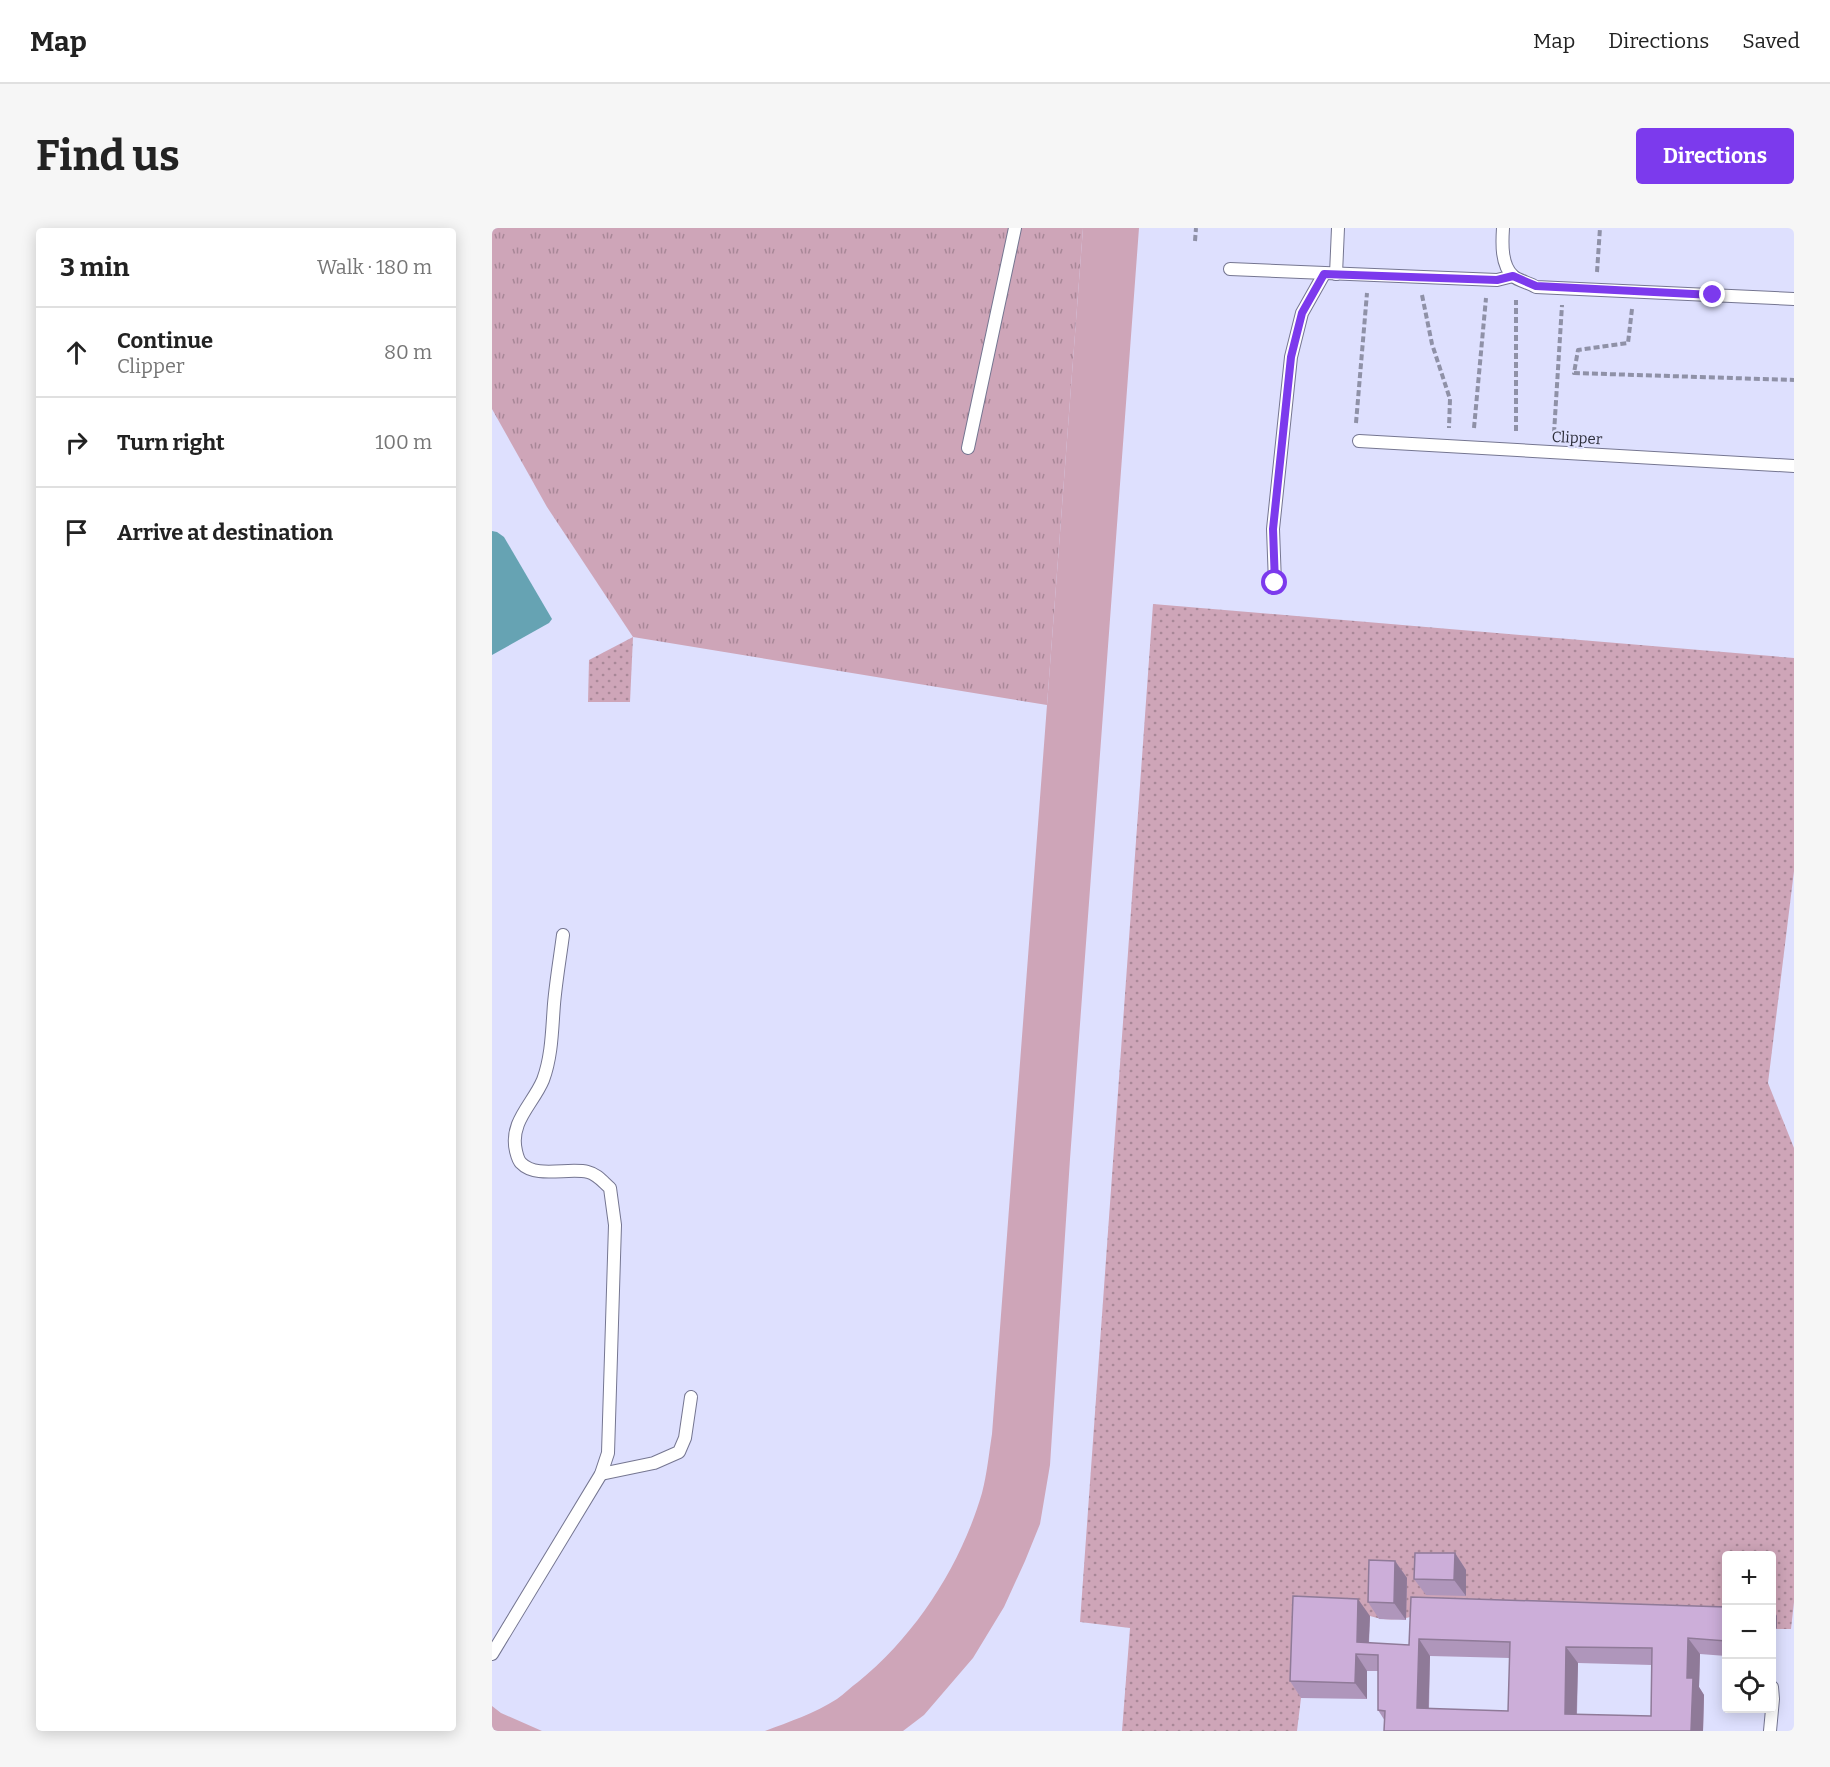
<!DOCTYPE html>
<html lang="en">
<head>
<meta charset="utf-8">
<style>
  :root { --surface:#fff; --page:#f6f6f6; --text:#222; --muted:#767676; --line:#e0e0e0; --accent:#7c3aed }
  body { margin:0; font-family:Bitter,serif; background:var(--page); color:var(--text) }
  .controls { position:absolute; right:18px; bottom:18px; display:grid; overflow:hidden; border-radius:6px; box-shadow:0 3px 15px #0003 }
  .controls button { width:54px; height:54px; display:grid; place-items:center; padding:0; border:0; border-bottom:2px solid var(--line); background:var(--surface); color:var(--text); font:30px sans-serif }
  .stop { position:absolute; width:18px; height:18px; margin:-14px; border:4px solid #7c3aed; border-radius:50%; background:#fff }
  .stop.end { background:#7c3aed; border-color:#fff; box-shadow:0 2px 6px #0008 }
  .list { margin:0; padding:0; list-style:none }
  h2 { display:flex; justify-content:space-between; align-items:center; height:78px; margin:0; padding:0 24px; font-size:26px }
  h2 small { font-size:20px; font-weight:400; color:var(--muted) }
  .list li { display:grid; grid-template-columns:39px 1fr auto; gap:18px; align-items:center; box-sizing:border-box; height:90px; padding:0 24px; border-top:2px solid var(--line) }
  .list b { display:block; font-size:22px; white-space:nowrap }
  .list p { margin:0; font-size:20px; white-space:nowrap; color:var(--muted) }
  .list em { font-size:20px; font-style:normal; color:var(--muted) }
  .icon { flex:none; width:33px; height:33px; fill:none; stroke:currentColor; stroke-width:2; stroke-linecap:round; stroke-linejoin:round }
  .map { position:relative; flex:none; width:1302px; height:1503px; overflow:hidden; border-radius:6px }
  header { display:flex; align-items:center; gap:36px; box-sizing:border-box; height:84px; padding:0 30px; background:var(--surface); border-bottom:2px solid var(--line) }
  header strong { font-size:28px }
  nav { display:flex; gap:33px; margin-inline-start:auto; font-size:21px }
  .intro { display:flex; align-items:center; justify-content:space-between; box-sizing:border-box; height:144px; padding:0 36px }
  h1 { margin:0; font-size:42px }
  .button { padding:15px 27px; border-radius:6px; background:var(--accent); color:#fff; font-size:21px; font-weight:700 }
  main { display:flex; gap:36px; padding:0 36px }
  aside { flex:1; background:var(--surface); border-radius:6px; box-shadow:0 3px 15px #0003 }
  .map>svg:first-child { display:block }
  .grass { fill:url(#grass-tufts) }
  .park { fill:url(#park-dots) }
  .pitch { fill:#cea5b8 }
  .water { fill:#66a3b3 }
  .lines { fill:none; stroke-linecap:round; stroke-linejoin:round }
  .service-casing { stroke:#757691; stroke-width:14 }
  .path { stroke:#8f91a7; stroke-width:4; stroke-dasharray:6 3; stroke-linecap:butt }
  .service { stroke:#fff; stroke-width:12 }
  .wall { fill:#af96bb; fill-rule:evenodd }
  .shaded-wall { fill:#8f7a98 }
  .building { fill:#ccaed9; stroke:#8f7a98; stroke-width:1.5; fill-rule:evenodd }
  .route { stroke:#7c3aed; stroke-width:8 }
  .labels { text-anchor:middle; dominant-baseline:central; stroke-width:4.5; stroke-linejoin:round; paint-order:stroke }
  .street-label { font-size:15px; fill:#2d2e3a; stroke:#dee0fe }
</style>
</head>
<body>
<header>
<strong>Map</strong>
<nav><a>Map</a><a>Directions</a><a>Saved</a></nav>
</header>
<div class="intro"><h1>Find us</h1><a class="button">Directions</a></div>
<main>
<aside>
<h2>3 min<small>Walk · 180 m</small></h2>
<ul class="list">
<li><svg class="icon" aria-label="ahead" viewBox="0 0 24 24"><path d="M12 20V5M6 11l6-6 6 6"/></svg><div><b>Continue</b><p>Clipper</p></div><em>80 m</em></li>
<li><svg class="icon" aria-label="right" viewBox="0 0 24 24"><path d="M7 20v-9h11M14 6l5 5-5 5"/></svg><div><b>Turn right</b></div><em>100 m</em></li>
<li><svg class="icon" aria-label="arrive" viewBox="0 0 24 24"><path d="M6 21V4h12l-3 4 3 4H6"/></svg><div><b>Arrive at destination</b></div></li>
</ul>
</aside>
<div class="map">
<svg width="1302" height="1503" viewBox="0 0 1302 1503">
  <defs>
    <pattern id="grass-tufts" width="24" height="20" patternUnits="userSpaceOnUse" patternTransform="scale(1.5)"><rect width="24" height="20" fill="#cea5b8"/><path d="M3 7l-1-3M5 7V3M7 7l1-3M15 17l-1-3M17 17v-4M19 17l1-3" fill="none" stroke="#a88797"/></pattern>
    <pattern id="park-dots" width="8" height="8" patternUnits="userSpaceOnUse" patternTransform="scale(1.5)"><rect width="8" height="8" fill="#cea5b8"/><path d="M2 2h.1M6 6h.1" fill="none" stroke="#a88797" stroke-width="1.8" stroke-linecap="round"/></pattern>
  </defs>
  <rect width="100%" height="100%" fill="#dee0fe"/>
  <path class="grass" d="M0,0H591L555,477L141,409L55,279L0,181Z"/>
  <g class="park">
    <path d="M661,376L1302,430V643L1276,855L1302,920V1374L1299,1401H1285L1280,1388V1328H1234V1395L931,1385C913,1392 896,1394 878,1388L809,1470L805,1503H630L638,1400L588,1394Z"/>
    <path d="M141,409L138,474H96L97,432Z"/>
  </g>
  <g class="pitch">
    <path d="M591,0H647L578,931L558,1237L548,1296L533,1333L512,1379L481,1430L432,1487L411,1503H273C297,1494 323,1485 345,1471C352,1466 359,1459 366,1454C424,1407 469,1337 490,1265C495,1246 497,1225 500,1206Z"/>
    <path d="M0,1478L9,1485L50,1503H0Z"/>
  </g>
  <path class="water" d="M0,303L5,304L12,309L60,391L57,395L0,427Z"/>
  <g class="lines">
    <g class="service-casing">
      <g id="service">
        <path d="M1011,0C1010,15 1009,37 1021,48C1027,53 1038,55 1044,59L1302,71"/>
        <path d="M738,41L1005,52L1021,48"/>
        <path d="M844,46L846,0"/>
        <path d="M867,213L1302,238"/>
        <path d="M476,220L523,0"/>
        <path d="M783,355L781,301L799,129L810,85L832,46"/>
        <path d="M109,1246L162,1235L187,1224L193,1210L199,1169"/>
        <path d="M0,1426L109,1246L116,1225L123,997L118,960C111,954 105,946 96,944C77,939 44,951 29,935C26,932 25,927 24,923C17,894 41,876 51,852C60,828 60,801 62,776C64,753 68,730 71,707"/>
        <path d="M1278,1503L1281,1471L1280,1459"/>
      </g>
    </g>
    <g class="path">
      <path d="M703,13L704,0"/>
      <path d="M1105,44L1108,0"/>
      <path d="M930,67L940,116L958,171L957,200"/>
      <path d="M1140,81L1136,115L1086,122L1082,145L1302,152"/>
      <path d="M864,195L875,65"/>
      <path d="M982,200L994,70"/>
      <path d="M1024,203V72"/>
      <path d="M1062,205L1070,77"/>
    </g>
    <use href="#service" class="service"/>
  </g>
  <g class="wall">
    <path d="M963,1325L974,1342V1368L934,1367L922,1351Z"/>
    <path d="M903,1333L915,1350L914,1392L887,1391L876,1374Z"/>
    <path d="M919,1369L1234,1379V1428L1208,1426L1207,1459L1212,1467L1211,1503L893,1493L886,1482V1443H875V1471L809,1470L798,1453L878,1388L877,1415L917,1417ZM938,1428L1018,1430L1016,1483L937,1481ZM1086,1435L1160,1437L1159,1488L1085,1487Z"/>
    <path d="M1280,1380L1285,1388V1401H1280Z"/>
  </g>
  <g class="shaded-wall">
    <path d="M963,1325L974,1342V1368L962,1352Z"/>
    <path d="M903,1333L915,1350L914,1392L902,1375Z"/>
    <path d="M866,1371L878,1388L876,1427L865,1414Z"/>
    <path d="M1280,1380L1285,1388V1401L1280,1393Z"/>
    <path d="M1196,1410L1208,1426L1207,1459L1212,1467L1211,1503H1199L1195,1450Z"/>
    <path d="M927,1411L938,1428L936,1496L925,1480Z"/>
    <path d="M1074,1419L1086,1435L1084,1503L1073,1486Z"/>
    <path d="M864,1426L875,1443V1471L863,1455Z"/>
  </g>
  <g class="building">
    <path d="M923,1325H963L962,1352L922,1351Z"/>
    <path d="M877,1332L903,1333L902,1375L876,1374Z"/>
    <path d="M801,1368L866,1371L865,1414L917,1417L919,1369L1234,1379V1413L1196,1410L1195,1450H1201L1199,1503H892L893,1483L886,1482V1427L864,1426L863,1455L798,1453ZM927,1411L1018,1414L1016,1483L925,1480ZM1074,1419L1160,1420L1159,1488L1073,1486Z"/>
  </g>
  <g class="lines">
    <path class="route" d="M783,355L781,301L799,129L810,85L832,46L1005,52L1021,48L1044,58L1221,67"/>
  </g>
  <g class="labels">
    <g class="street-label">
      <text transform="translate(1085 210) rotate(3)">Clipper</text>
    </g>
  </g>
</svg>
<div class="controls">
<button>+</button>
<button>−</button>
<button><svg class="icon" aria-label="locate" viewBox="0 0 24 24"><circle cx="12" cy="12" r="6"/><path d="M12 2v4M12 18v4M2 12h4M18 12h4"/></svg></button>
</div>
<div class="stop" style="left:783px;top:355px"></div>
<div class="stop end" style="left:1221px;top:67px"></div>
</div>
</main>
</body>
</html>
